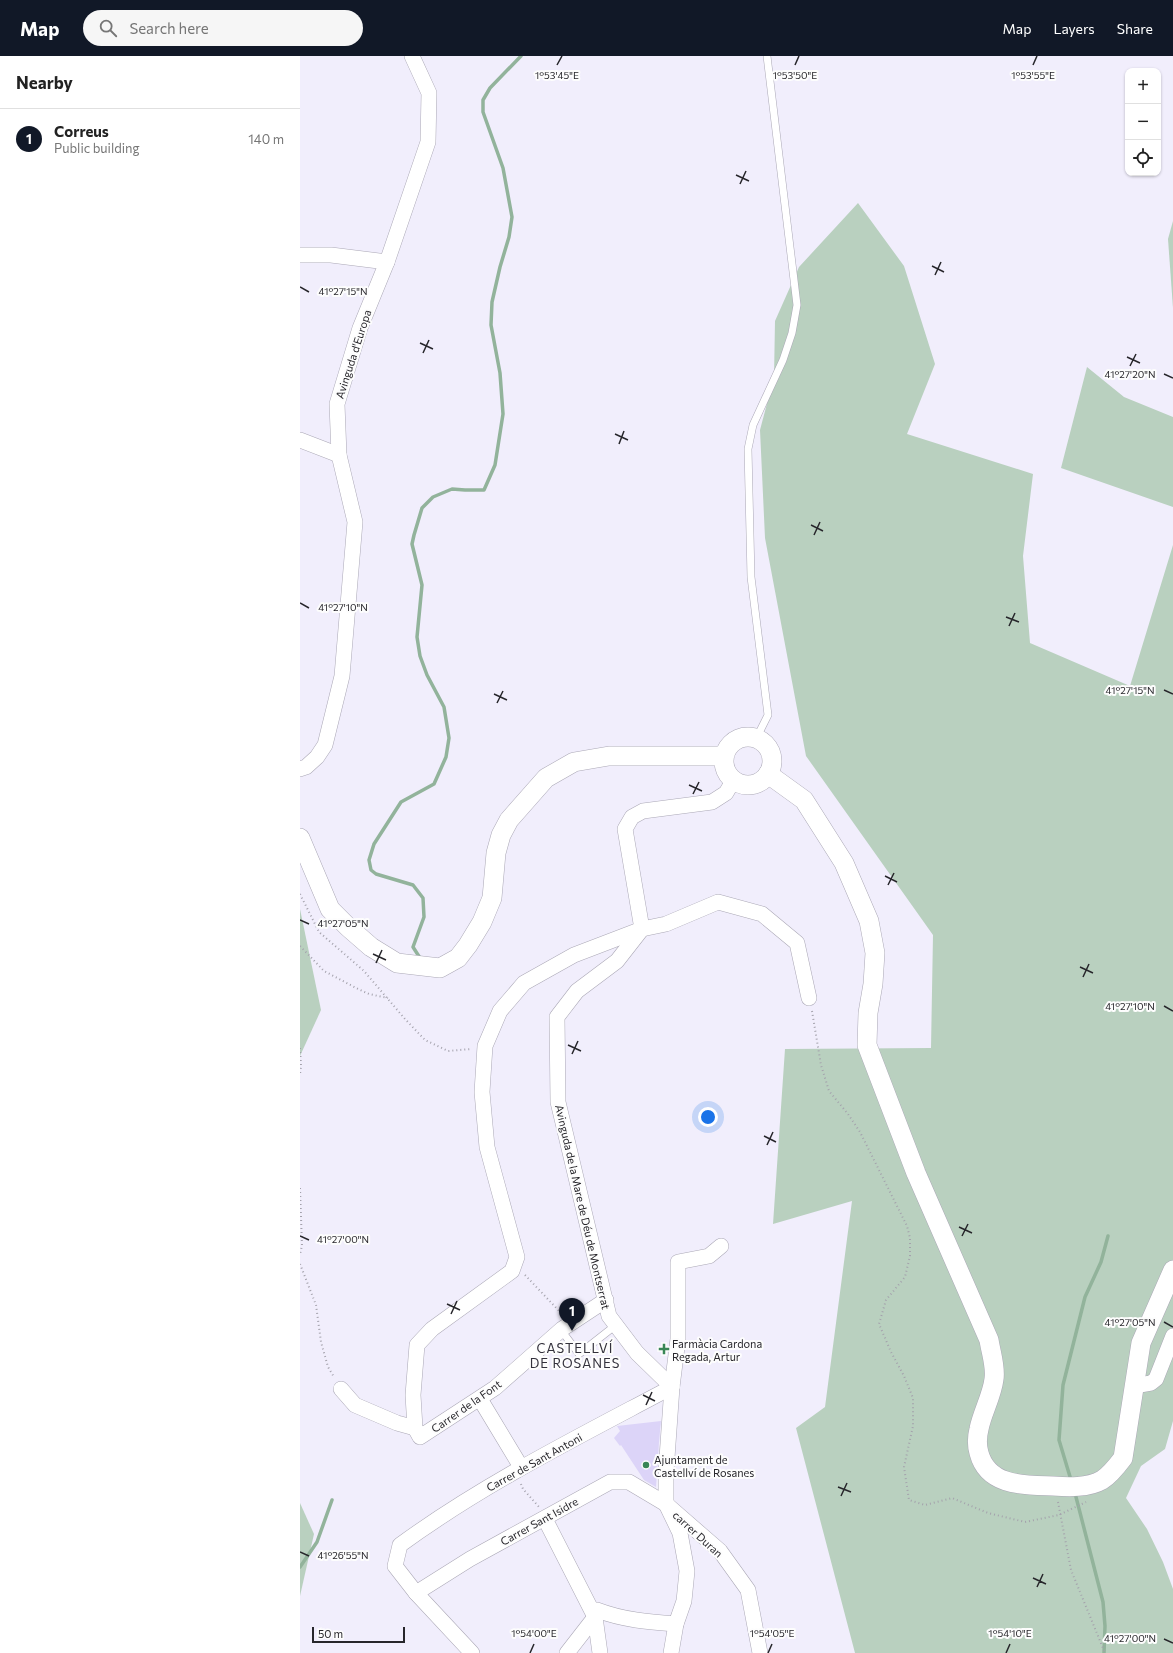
<!DOCTYPE html>
<html lang="en">
<head>
<meta charset="utf-8">
<style>
  :root { --surface:#fff; --page:#f6f6f6; --text:#222; --muted:#767676; --line:#e0e0e0; --accent:#111827 }
  body { margin:0; font-family:Commissioner,sans-serif; background:var(--page); color:var(--text) }
  .controls { position:absolute; right:12px; top:12px; display:grid; overflow:hidden; border-radius:8px; box-shadow:0 1px 3px #0004 }
  .controls button { width:36px; height:36px; display:grid; place-items:center; padding:0; border:0; border-bottom:1px solid var(--line); background:var(--surface); color:var(--text); font:20px sans-serif }
  .scale { position:absolute; left:12px; bottom:10px; width:93px; box-sizing:border-box; padding-left:4px; border:2px solid #27262b; border-top:0; font-size:11px; line-height:14px; white-space:nowrap; color:#27262b; -webkit-text-stroke:3px #fdfdfd; paint-order:stroke }
  .you { position:absolute; left:408px; top:1061px; width:14px; height:14px; margin:-10px; border:3px solid #fff; border-radius:50%; background:#1a73e8; box-shadow:0 0 0 6px #1a73e833 }
  .badge { display:grid; place-items:center; width:26px; height:26px; border-radius:50%; background:var(--accent); color:#fff; font-size:13px; font-weight:700 }
  .pin { position:absolute; translate:-50% -33px; filter:drop-shadow(0 1px 2px #0008) }
  .pin::after { content:''; position:absolute; top:21px; width:14px; height:12px; background:inherit; clip-path:polygon(0 0,100% 0,50% 100%) }
  .list { margin:0; padding:0; list-style:none }
  h2 { display:flex; justify-content:space-between; align-items:center; height:52px; margin:0; padding:0 16px; font-size:17px }
  h2 small { font-size:13px; font-weight:400; color:var(--muted) }
  .list li { display:grid; grid-template-columns:26px 1fr auto; gap:12px; align-items:center; box-sizing:border-box; height:60px; padding:0 16px; border-top:1px solid var(--line) }
  .list b { display:block; font-size:15px; white-space:nowrap }
  .list p { margin:0; font-size:13px; white-space:nowrap; color:var(--muted) }
  .list em { font-size:13px; font-style:normal; color:var(--muted) }
  .icon { flex:none; width:22px; height:22px; fill:none; stroke:currentColor; stroke-width:2; stroke-linecap:round; stroke-linejoin:round }
  .map { position:relative; flex:none; width:873px; height:1597px; overflow:hidden }
  header { display:flex; align-items:center; gap:24px; box-sizing:border-box; height:56px; padding:0 20px; background:var(--accent); color:#fff }
  header strong { font-size:19px }
  nav { display:flex; gap:22px; margin-inline-start:auto; font-size:14px }
  .search { width:280px; height:36px; background:var(--page); display:flex; align-items:center; gap:10px; box-sizing:border-box; padding:0 14px; border-radius:22px; color:var(--muted); font-size:15px }
  main { display:flex }
  aside { flex:1; background:var(--surface) }
  .map>svg:first-child { display:block }
  .green { fill:#b9d0bf }
  .lines { fill:none; stroke-linecap:round; stroke-linejoin:round }
  .stream { stroke:#92b39b; stroke-width:3.5 }
  .building { fill:#dcd4f8 }
  .service-casing { stroke:#aba8b6; stroke-width:8 }
  .minor-casing { stroke:#aba8b6; stroke-width:16 }
  .tertiary-casing { stroke:#aba8b6; stroke-width:20 }
  .path { stroke:#a4a2ac; stroke-width:2; stroke-dasharray:1 3; stroke-linecap:butt }
  .service { stroke:#fff; stroke-width:7 }
  .minor { stroke:#fff; stroke-width:15 }
  .tertiary { stroke:#fff; stroke-width:19 }
  .ticks { fill:none; stroke:#27262b; stroke-width:1.5 }
  .poi-dot { fill:#398656; stroke:#fdfdfd; stroke-width:1.5 }
  .labels { text-anchor:middle; dominant-baseline:central; stroke-width:4; stroke-linejoin:round; paint-order:stroke }
  .street-label { font-size:11px; fill:#27262b; stroke:#fdfdfd }
  .poi-label { font-size:11px; fill:#27262b; stroke:#fdfdfd; text-anchor:start }
  .quarter-label { font-size:13px; letter-spacing:1px; fill:#33313c; stroke:#fdfdfd }
  .ticks-label { font-size:10px; text-anchor:middle; fill:#27262b; stroke:#fdfdfd; stroke-width:4; stroke-linejoin:round; paint-order:stroke }
</style>
</head>
<body>
<header>
<strong>Map</strong>
<div class="search"><svg class="icon" aria-label="search" viewBox="0 0 24 24"><circle cx="10" cy="10" r="6"/><path d="M15 15l6 6"/></svg>Search here</div>
<nav><a>Map</a><a>Layers</a><a>Share</a></nav>
</header>
<main>
<aside>
<h2>Nearby<small></small></h2>
<ul class="list">
<li><span class="badge">1</span><div><b>Correus</b><p>Public building</p></div><em>140 m</em></li>
</ul>
</aside>
<div class="map">
<svg width="873" height="1597" viewBox="0 0 873 1597">
  <rect width="100%" height="100%" fill="#f1eefc"/>
  <g class="green">
    <path d="M558,147L604,210L635,308L607,378L733,418L723,500L730,587L830,630L873,489V1365L865,1393L841,1410L826,1442L847,1473L863,1506L873,1533V1597H555L496,1372L525,1351L552,1145L473,1168L485,993L631,992L633,879L506,700L465,482L460,374L474,321L475,265L499,211Z"/>
    <path d="M873,165V252L868,183Z"/>
    <path d="M787,311L824,341L873,361V451L761,412Z"/>
    <path d="M0,853L21,954L0,1000Z"/>
    <path d="M0,1447L14,1478L0,1540Z"/>
  </g>
  <g class="lines">
    <g class="stream">
      <path d="M120,902L113,891L124,861L123,842L113,829L76,818L71,814L69,804L74,788L101,746L134,728L146,701L149,682L144,651L127,619L120,600L117,581L122,529L112,488L114,479L122,452L133,441L152,433L165,434H184L195,409L203,358L200,317L191,269L192,246L200,211L209,181L212,161L203,112L183,56V44L190,32L221,0"/>
      <path d="M771,1424L759,1384L763,1329L785,1241L801,1206L808,1180"/>
      <path d="M776,1441L803,1546L805,1570L804,1597"/>
      <path d="M0,1511L17,1486L32,1444"/>
    </g>
  </g>
  <path class="building" d="M361,1365L359,1386L356,1431L344,1424L321,1389L320,1390L314,1382L320,1375L317,1370Z"/>
  <g class="lines">
    <g class="service-casing">
      <g id="service">
        <path d="M457,681L468,659L451,521L448,393L453,369L483,304L492,277L497,249L467,0"/>
        <path d="M261,1274L279,1298L316,1269"/>
      </g>
    </g>
    <g class="minor-casing">
      <g id="minor">
        <path d="M0,199H31L87,206"/>
        <path d="M0,384L39,399"/>
        <path d="M0,713L6,711L17,701L25,689L42,620L55,466L39,399L37,348L60,272L87,206L128,86L129,37L112,0"/>
        <path d="M306,1244L262,1273L195,1332L120,1381L115,1372L113,1339L117,1289L132,1273L212,1215L217,1201L187,1091L182,1036L185,990L200,955L224,927L274,899L342,873L366,868L418,846L462,858L497,887L509,942"/>
        <path d="M834,1330L851,1327L856,1323L873,1280"/>
        <path d="M372,1331L337,1297L309,1260L258,1046L257,961L277,935L317,905L342,873L325,773L332,761L343,755L412,746L426,737L433,725"/>
        <path d="M41,1333L55,1349L97,1367L115,1372"/>
        <path d="M180,1343L221,1411"/>
        <path d="M245,1463L295,1561L300,1597"/>
        <path d="M116,1537L170,1503L310,1426H329L366,1448L420,1495L448,1534L460,1597"/>
        <path d="M172,1597L116,1537L95,1510L100,1489C185,1427 280,1380 372,1331"/>
        <path d="M267,1597L295,1561L297,1554C323,1564 349,1566 376,1568"/>
        <path d="M371,1597L376,1568L384,1545L387,1515L380,1477L366,1448V1416L372,1331L378,1283V1206L409,1200L421,1190"/>
      </g>
    </g>
    <g class="tertiary-casing">
      <g id="tertiary">
        <circle cx="448" cy="705" r="24"/>
        <path d="M468,718L504,744L544,807L569,865L575,897L573,928L568,957L567,989L616,1117L689,1284C691,1297 696,1311 694,1323C692,1340 682,1357 679,1373C677,1381 677,1390 679,1397C688,1431 725,1429 753,1430C768,1431 788,1432 802,1424C810,1419 817,1410 823,1402L841,1287L873,1214"/>
        <path d="M0,782L30,853L48,871L71,891L97,907L140,912L158,902L168,889L182,866L192,842L196,797L201,779L209,764L246,722L274,706L309,700H423"/>
      </g>
    </g>
    <g class="path">
      <path d="M0,838L19,876L64,915L105,963L125,984L148,995L171,993"/>
      <path d="M0,890L24,915L58,933L69,938L88,942"/>
      <path d="M512,955L521,1009L529,1035L548,1058L560,1076L607,1170L610,1182V1200L605,1221L586,1244L579,1268L591,1296L604,1320L613,1342V1370L604,1411L609,1444L625,1449L652,1442L688,1457L725,1466L759,1459L786,1446"/>
      <path d="M0,992L1,1010L0,1018"/>
      <path d="M0,1132L2,1190L0,1198"/>
      <path d="M0,1208L16,1249L21,1286L28,1311L34,1321"/>
      <path d="M225,1219L262,1258"/>
      <path d="M221,1428L223,1433L239,1451"/>
      <path d="M758,1446L771,1514L805,1597"/>
    </g>
    <use href="#service" class="service"/>
    <use href="#minor" class="minor"/>
    <use href="#tertiary" class="tertiary"/>
  </g>
  <path class="ticks" d="M257,9L262,0M495,9L499,0M733,9L737,0M436,119L449,125M440,128L446,115M632,210L644,216M635,219L641,206M0,231L9,236M120,287L133,293M123,297L129,284M827,301L840,307M830,310L836,298M864,318L873,322M315,378L328,384M319,388L324,375M511,469L523,475M514,479L520,466M0,547L9,552M706,561L719,566M709,570L715,557M864,634L873,638M194,638L207,644M197,647L203,635M389,729L402,735M393,738L399,726M585,820L597,826M588,829L594,817M0,864L9,868M73,898L86,904M76,907L82,894M780,911L793,917M783,921L789,908M864,950L873,955M268,989L281,995M272,998L278,985M464,1080L476,1086M467,1089L473,1076M659,1171L672,1177M0,1180L9,1184M662,1180L668,1168M147,1248L160,1254M151,1258L157,1245M864,1266L873,1271M343,1339L355,1345M346,1349L352,1336M538,1431L551,1436M541,1440L547,1427M0,1496L9,1500M733,1522L746,1528M737,1531L743,1518M864,1583L873,1587M230,1597L234,1588M468,1597L472,1588M706,1597L710,1588"/>
  <g class="poi-dot">
    <path d="M362 1287h4v4h4v4h-4v4h-4v-4h-4v-4h4z"/>
    <circle cx="346" cy="1409" r="4"/>
  </g>
  <g class="labels">
    <g class="street-label">
      <text transform="translate(53 298) rotate(-72)">Avinguda d'Europa</text>
      <text transform="translate(283 1151) rotate(77)">Avinguda de la Mare de Déu de Montserrat</text>
      <text transform="translate(166 1350) rotate(-35)">Carrer de la Font</text>
      <text transform="translate(234 1406) rotate(-29)">Carrer de Sant Antoni</text>
      <text transform="translate(239 1465) rotate(-29)">Carrer Sant Isidre</text>
      <text transform="translate(398 1478) rotate(42)">carrer Duran</text>
    </g>
    <g class="poi-label">
      <text x="372" y="1287">Farmàcia Cardona<tspan x="372" dy="13">Regada, Artur</tspan></text>
      <text x="354" y="1403">Ajuntament de<tspan x="354" dy="13">Castellví de Rosanes</tspan></text>
    </g>
    <g class="quarter-label">
      <text x="275" y="1292">CASTELLVÍ<tspan x="275" dy="15">DE ROSANES</tspan></text>
    </g>
  </g>
  <g class="ticks-label">
    <text x="257" y="23">1°53'45"E</text>
    <text x="495" y="23">1°53'50"E</text>
    <text x="733" y="23">1°53'55"E</text>
    <text x="43" y="239">41°27'15"N</text>
    <text x="830" y="322">41°27'20"N</text>
    <text x="43" y="555">41°27'10"N</text>
    <text x="830" y="638">41°27'15"N</text>
    <text x="43" y="871">41°27'05"N</text>
    <text x="830" y="954">41°27'10"N</text>
    <text x="43" y="1187">41°27'00"N</text>
    <text x="830" y="1270">41°27'05"N</text>
    <text x="43" y="1503">41°26'55"N</text>
    <text x="234" y="1581">1°54'00"E</text>
    <text x="472" y="1581">1°54'05"E</text>
    <text x="710" y="1581">1°54'10"E</text>
    <text x="830" y="1586">41°27'00"N</text>
  </g>
</svg>
<div class="controls">
<button>+</button>
<button>−</button>
<button><svg class="icon" aria-label="locate" viewBox="0 0 24 24"><circle cx="12" cy="12" r="6"/><path d="M12 2v4M12 18v4M2 12h4M18 12h4"/></svg></button>
</div>
<div class="scale">50 m</div>
<div class="you"></div>
<div class="pin badge" style="left:272px;top:1275px">1</div>
</div>
</main>
</body>
</html>
